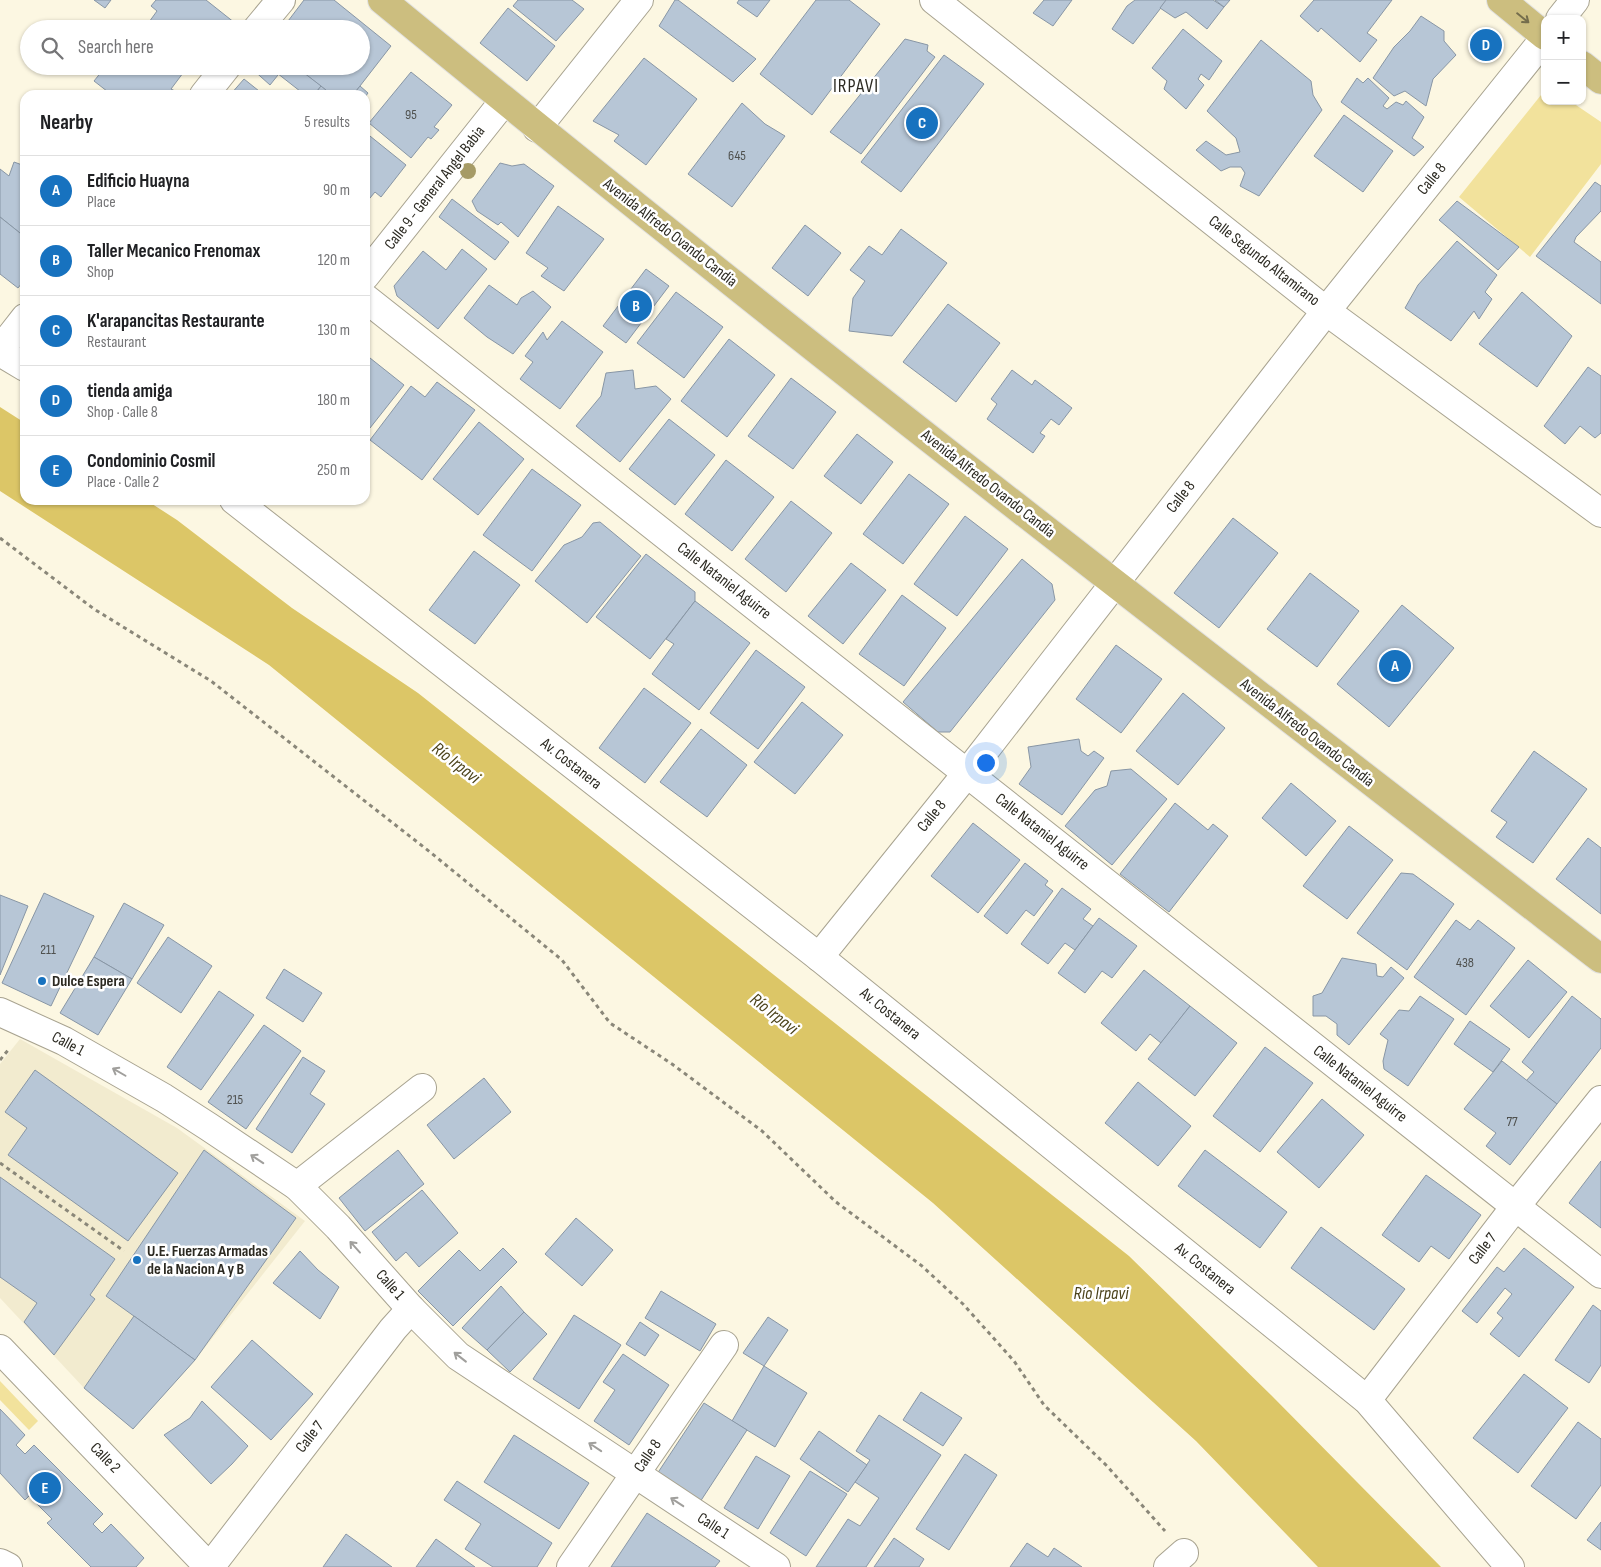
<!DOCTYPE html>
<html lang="en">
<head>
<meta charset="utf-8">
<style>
  :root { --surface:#fff; --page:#f2f2f2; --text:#202124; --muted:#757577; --line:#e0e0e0; --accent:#1772bf }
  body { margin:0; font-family:"Sofia Sans Condensed",sans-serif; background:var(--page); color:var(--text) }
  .controls { position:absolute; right:15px; top:15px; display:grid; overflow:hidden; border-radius:10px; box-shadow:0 1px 4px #0004 }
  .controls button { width:45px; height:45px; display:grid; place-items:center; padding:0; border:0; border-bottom:1px solid var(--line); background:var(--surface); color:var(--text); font:25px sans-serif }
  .you { position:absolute; left:985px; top:762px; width:18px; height:18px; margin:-12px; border:4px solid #fff; border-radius:50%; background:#1a73e8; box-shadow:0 0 0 8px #1a73e833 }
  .badge { display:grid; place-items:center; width:32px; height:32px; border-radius:50%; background:var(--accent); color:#fff; font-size:16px; font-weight:700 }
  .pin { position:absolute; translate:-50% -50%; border:2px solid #fff; box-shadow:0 1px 5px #0006 }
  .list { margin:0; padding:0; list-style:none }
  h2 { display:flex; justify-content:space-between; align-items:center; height:65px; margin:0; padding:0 20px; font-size:21px }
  h2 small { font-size:16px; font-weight:400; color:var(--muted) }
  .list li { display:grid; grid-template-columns:32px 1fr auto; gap:15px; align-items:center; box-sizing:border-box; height:70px; padding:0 20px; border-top:1px solid var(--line) }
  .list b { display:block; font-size:19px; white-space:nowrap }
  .list p { margin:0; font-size:16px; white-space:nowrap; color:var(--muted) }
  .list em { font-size:16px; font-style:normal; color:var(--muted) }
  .icon { flex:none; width:28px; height:28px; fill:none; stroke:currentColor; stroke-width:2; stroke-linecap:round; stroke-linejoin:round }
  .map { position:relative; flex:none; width:1601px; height:1567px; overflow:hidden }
  .search { position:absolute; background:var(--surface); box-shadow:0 1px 4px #0004; left:20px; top:20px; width:350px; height:55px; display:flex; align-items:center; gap:12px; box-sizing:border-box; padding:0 18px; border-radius:28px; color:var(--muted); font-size:19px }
  .panel { position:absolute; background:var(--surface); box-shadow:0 1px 4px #0004; left:20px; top:90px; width:350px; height:415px; border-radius:15px }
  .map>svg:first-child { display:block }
  .built { fill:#f2ebcf }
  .green { fill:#f2e29c }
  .water { fill:#dcc667 }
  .building { fill:#b7c6d6; stroke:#8896a5 }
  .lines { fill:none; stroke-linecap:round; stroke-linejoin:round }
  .minor-casing { stroke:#a8a390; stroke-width:30 }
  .major-casing { stroke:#e1e1e0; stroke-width:30 }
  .path { stroke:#8a8779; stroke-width:3; stroke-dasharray:4 4; stroke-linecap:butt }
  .minor { stroke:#fff; stroke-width:28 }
  .major { stroke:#ccbe7f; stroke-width:28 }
  .tree { fill:#a69b66 }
  .oneway { stroke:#746d4c }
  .oneway2 { stroke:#a09f9c }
  .poi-dot { fill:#1772bf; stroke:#fff; stroke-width:2 }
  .labels { text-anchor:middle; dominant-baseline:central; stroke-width:5; stroke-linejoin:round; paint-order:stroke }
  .number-label { font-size:14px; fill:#4f514f }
  .street-label { font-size:16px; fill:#2c2a22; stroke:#fff }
  .poi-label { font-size:16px; font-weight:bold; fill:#2c2a22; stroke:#fff; text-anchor:start }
  .water-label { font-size:18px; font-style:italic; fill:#4c431b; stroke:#fff }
  .quarter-label { font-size:19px; letter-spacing:1px; fill:#2c2a22; stroke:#fff }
</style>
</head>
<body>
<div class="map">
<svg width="1601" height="1567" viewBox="0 0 1601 1567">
  <rect width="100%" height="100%" fill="#fcf7e2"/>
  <path class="built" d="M20,1039L177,1128L305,1221L195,1360L133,1429L84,1388L0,1298V1064Z"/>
  <g class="green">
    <path d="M1545,90V101H1570L1601,122V164L1530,257L1459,197Z"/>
    <path d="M0,1381L38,1421L29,1430L0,1400Z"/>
  </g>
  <path class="water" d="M0,407L25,423V500H146L177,520L292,608L418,693L1129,1256L1272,1396L1441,1567H1318L1196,1441L933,1203L269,665L0,491Z"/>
  <g class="building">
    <path d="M94,0H111L105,8Z"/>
    <path d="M156,0H206L235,23L230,29H223L214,22L208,29L201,27L200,29H144L157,11L151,6Z"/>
    <path d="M304,0H334L391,46L353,95H332L295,66H361V29H282Z"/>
    <path d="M518,0H572L584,9L556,41L513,6Z"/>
    <path d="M675,0H678L756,59L733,82L659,26Z"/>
    <path d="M739,0H770L757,17L737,3Z"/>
    <path d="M816,0H849L880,24L812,115L760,74Z"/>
    <path d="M1044,0H1072L1053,26L1033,13Z"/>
    <path d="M1135,0H1167L1133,44L1112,29L1127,6Z"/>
    <path d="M1166,0H1213L1224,7L1207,29L1186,12L1175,18L1160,8Z"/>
    <path d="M1215,0H1230L1224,7Z"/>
    <path d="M1314,0H1392L1367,33L1377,40L1360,62L1321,28L1318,32L1300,16Z"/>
    <path d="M508,8L555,46L527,81L480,43Z"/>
    <path d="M1421,16L1444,31V41L1456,55L1433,79L1426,106L1405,91L1394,96L1373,78L1394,47L1410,31Z"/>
    <path d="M1183,29L1222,61L1209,80L1201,74L1198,79L1204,85L1186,109L1164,89L1167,81L1152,68Z"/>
    <path d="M1482,33L1498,48L1492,59L1474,42Z"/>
    <path d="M905,39L928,45L927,51L935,57L861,154L830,132Z"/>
    <path d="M1261,40L1311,81L1313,95L1322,110L1259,196L1240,186L1245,173L1241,167H1230L1221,171L1196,150L1206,141L1226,155L1240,152L1236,138L1207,111Z"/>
    <path d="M944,55L984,84L901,192L861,162Z"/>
    <path d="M644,58L697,99L646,165L614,141L619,135L593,121Z"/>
    <path d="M106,66H174L183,73L171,89L175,91L172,95H112L94,81Z"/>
    <path d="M252,66H268L278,75L270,85L251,68Z"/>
    <path d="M268,66H295L321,86L314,95H305Z"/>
    <path d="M411,72L452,105L434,127L439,130L431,139L428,137L411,158L369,123Z"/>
    <path d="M1357,78L1363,83L1368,78L1389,98L1383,106L1387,109L1396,102L1403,105L1406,101L1424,117L1412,138L1424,147L1414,156L1341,102Z"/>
    <path d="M244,79L264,95H230Z"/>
    <path d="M321,86L332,95H314Z"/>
    <path d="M360,86L368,93L365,97V95H353Z"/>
    <path d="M742,103L765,124L785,136L732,207L688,174Z"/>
    <path d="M1344,115L1393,151L1363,192L1314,156Z"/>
    <path d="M365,132L406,165L381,197L375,192L365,204Z"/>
    <path d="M14,162L25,166V237L0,217V169L9,176Z"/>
    <path d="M500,163L512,166L524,164L554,186L518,237L501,222L498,225L477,211L472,201Z"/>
    <path d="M1595,182L1601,186V211L1576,237L1574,242L1601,262V304L1536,256Z"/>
    <path d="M452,199L509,242L495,260L439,217Z"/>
    <path d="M1457,201L1519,247L1498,270L1439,220Z"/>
    <path d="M558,206L604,239L564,291L541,276L548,268L526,253Z"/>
    <path d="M0,217L25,237V279L18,288L0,274Z"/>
    <path d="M805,225L841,253L808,296L772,268Z"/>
    <path d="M901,229L947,263L892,336L849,331L853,298L865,281L850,270L869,246L882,255Z"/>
    <path d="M1457,241L1497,275L1485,292L1492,299L1479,319L1474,311L1451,341L1405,308L1418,285Z"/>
    <path d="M462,249L487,269L438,329L397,296L394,286L423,251L446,270Z"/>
    <path d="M646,269L669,286L626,343L603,326Z"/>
    <path d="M489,285L517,305L521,298L533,291L551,307L513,354L487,337L464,318Z"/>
    <path d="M676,292L723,327L684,378L637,343Z"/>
    <path d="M1522,292L1572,336L1537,387L1479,344Z"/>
    <path d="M948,304L1000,343L956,402L903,362Z"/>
    <path d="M562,321L603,352L560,409L520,379L533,362L525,356L543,332L547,340Z"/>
    <path d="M729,339L775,375L727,437L681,401Z"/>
    <path d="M365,354L404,385L370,428L365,424Z"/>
    <path d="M1588,367L1601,376V433L1595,438L1580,426L1565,444L1544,426Z"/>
    <path d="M633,370L635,389L656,386L671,399L620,462L576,426L601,396L606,373Z"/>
    <path d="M1012,370L1032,385L1035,380L1072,408L1059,425L1051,419L1040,433L1045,436L1033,453L987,419L997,404L991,399Z"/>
    <path d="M791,378L836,412L793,469L748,436Z"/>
    <path d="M437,382L475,410L422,480L370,440L411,386L425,397Z"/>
    <path d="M669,419L715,455L675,505L629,469Z"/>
    <path d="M479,422L524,459L478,515L433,479Z"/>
    <path d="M857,434L893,462L861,504L824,476Z"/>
    <path d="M726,460L774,497L732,551L685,514Z"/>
    <path d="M532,469L581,505L532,571L483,535Z"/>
    <path d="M909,474L949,504L903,564L863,534Z"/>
    <path d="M791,501L832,533L786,592L745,559Z"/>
    <path d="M965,516L1008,549L957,616L914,584Z"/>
    <path d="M1233,518L1278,553L1219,628L1174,593Z"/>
    <path d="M600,522L641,556L587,623L535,581L564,545L582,537L593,523Z"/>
    <path d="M474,551L520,585L475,644L429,610Z"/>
    <path d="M646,554L695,592V601L650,659L596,617Z"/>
    <path d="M1022,559L1052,584L1055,600L950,732H938L903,702Z"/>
    <path d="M851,563L886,590L843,644L808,616Z"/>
    <path d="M1310,573L1359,611L1317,667L1267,629Z"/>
    <path d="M902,595L946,628L904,686L859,654Z"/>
    <path d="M695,601L750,643L699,710L652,674L674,644L666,639Z"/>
    <path d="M1402,605L1454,648L1389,727L1337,684Z"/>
    <path d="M1116,645L1162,679L1121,733L1076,699Z"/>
    <path d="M756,650L805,687L758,749L710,713Z"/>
    <path d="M644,688L691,723L645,783L599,748Z"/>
    <path d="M1183,693L1225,728L1178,785L1136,751Z"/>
    <path d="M802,702L843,735L795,794L754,762Z"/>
    <path d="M701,729L747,765L707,817L660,782Z"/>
    <path d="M1079,739L1081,751L1088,756L1094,751L1104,758L1062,815L1019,784L1031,767L1028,747Z"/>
    <path d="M1534,751L1587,789L1533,863L1496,837L1507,822L1491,811Z"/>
    <path d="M1131,769L1167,799L1112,865L1065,826L1095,790L1107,786L1111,771Z"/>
    <path d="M1291,783L1336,821L1306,856L1262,818Z"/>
    <path d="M1175,803L1208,830L1213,824L1228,836L1169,912L1120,874Z"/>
    <path d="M973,823L1020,860L978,913L931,876Z"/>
    <path d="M1349,826L1393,860L1347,919L1303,886Z"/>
    <path d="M1588,838L1601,848V914L1556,879Z"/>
    <path d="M1025,863L1048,881L1045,885L1053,891L1034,916L1026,910L1007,934L984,916Z"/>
    <path d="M1401,873L1413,874L1454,904L1407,970L1357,933Z"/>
    <path d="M1062,888L1091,909L1083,919L1093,926L1075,950L1065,943L1048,964L1021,944Z"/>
    <path d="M44,893L94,916L51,1006L2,983Z"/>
    <path d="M0,895L28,906L0,975Z"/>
    <path d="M124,903L164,925L132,979L94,957Z"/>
    <path d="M1099,918L1137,946L1112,978L1102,971L1085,993L1058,973Z"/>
    <path d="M1456,920L1470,930L1478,920L1515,948L1466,1015L1414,977Z"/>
    <path d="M168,937L212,966L181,1013L137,983Z"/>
    <path d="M94,957L132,979L98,1035L60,1013Z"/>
    <path d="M1342,958L1376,964L1377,976L1383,977L1391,967L1404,978L1349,1045L1337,1035V1024L1326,1016H1313V996L1322,993Z"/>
    <path d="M1528,960L1567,992L1529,1038L1490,1006Z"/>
    <path d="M284,969L322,993L303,1022L266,998Z"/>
    <path d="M1144,970L1190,1006L1161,1043L1150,1034L1136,1051L1101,1023Z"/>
    <path d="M219,991L254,1015L201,1090L167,1067Z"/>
    <path d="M1420,996L1454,1019L1408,1086L1384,1069L1383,1061L1388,1040L1380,1034L1399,1010L1409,1011Z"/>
    <path d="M1572,996L1601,1019V1048L1557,1104L1526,1081L1534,1072L1522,1062Z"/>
    <path d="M1190,1006L1237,1043L1195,1096L1148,1059Z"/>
    <path d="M1470,1021L1510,1049L1493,1072L1454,1044Z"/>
    <path d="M264,1025L301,1051L246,1129L208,1102Z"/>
    <path d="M1265,1047L1313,1083L1260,1152L1213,1116Z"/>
    <path d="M303,1057L325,1071L310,1094L325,1104L292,1153L256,1129Z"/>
    <path d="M1502,1061L1557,1104L1510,1165L1486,1146L1496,1133L1464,1109Z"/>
    <path d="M35,1070L178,1173L128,1241L8,1155L27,1128L5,1112Z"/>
    <path d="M484,1078L511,1112L454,1159L427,1125Z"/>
    <path d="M1138,1082L1191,1126L1158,1166L1105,1123Z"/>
    <path d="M1322,1099L1364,1135L1319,1188L1277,1152Z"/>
    <path d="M204,1150L296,1218L195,1360L106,1296Z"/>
    <path d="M398,1150L424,1184L365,1231L339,1198Z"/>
    <path d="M1205,1150L1287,1212L1260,1248L1178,1186Z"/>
    <path d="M1601,1161V1228L1569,1203Z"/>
    <path d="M1426,1175L1481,1215L1449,1259L1431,1246L1419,1262L1382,1235Z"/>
    <path d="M0,1177L115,1259L90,1295L95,1299L54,1355L24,1322L37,1303L0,1277Z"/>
    <path d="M422,1190L458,1233L419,1267L406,1252L396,1261L372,1232Z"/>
    <path d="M576,1218L613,1250L582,1286L545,1254Z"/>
    <path d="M1321,1227L1405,1289L1374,1330L1291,1268Z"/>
    <path d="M503,1248L517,1262L453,1326L418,1291L459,1250L480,1271Z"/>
    <path d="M1524,1248L1574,1287L1519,1357L1490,1334L1503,1318L1497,1313L1512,1294L1505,1288L1477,1323L1462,1311L1497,1267L1504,1272Z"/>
    <path d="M300,1251L318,1270L339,1287L320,1319L273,1283Z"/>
    <path d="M501,1286L524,1312L487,1350L462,1328Z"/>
    <path d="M661,1291L716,1324L700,1351L645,1318Z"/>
    <path d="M1593,1305L1601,1311V1365L1589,1383L1555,1360Z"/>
    <path d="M524,1312L547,1334L510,1372L487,1350Z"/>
    <path d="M574,1315L621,1345L579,1409L533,1379Z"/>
    <path d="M134,1316L195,1360L133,1429L84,1388Z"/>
    <path d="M768,1317L788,1330L764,1366L743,1353Z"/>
    <path d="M640,1322L659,1335L645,1356L626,1344Z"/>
    <path d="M252,1340L313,1394L271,1440L211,1387Z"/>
    <path d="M623,1354L669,1385L629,1445L594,1421L615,1390L603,1382Z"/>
    <path d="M764,1366L807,1393L775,1447L732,1421Z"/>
    <path d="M1524,1374L1568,1408L1518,1473L1473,1438Z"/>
    <path d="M921,1392L962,1418L943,1446L903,1420Z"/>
    <path d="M202,1401L248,1446L232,1464L211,1484L164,1435L190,1418Z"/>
    <path d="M704,1403L747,1430L700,1502L657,1474Z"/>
    <path d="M0,1409L25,1435L16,1445L25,1454L34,1445L103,1514L93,1524L102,1533L111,1524L144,1558L136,1567H91L47,1523L52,1519L29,1496L25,1500L0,1473Z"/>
    <path d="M879,1415L941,1455L866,1567H816L848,1519L860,1526L879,1498L855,1482L870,1460L856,1451Z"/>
    <path d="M1578,1422L1601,1439V1485L1576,1519L1531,1486Z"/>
    <path d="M819,1431L867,1465L848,1492L800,1459Z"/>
    <path d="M514,1435L589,1483L559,1529L484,1482Z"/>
    <path d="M965,1454L997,1475L949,1550L916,1529Z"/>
    <path d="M756,1456L790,1476L758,1529L724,1508Z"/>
    <path d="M810,1471L847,1494L806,1556L770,1533Z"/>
    <path d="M457,1481L552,1543L537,1567H493L465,1549L481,1524L444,1500Z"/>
    <path d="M647,1513L720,1561L715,1567H611Z"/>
    <path d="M1601,1522V1550L1587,1540Z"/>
    <path d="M346,1534L392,1567H323Z"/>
    <path d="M894,1538L924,1559L919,1567H874Z"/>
    <path d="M436,1539L475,1567H416Z"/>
    <path d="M1027,1543L1048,1557L1054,1548L1082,1567H1010Z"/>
  </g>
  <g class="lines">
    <g class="minor-casing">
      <g id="minor">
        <path d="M934,0L1326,311L1601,513"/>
        <path d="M1560,19L1575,0"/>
        <path d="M257,29L281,0"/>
        <path d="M204,95L227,66"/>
        <path d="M537,128L639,0"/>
        <path d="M365,276L504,101"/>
        <path d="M365,298L1601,1274"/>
        <path d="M0,350L25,318"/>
        <path d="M0,352L25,367"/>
        <path d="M234,500L819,957L1367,1400L1510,1567"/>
        <path d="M819,957L968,772L1326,311L1545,38"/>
        <path d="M0,1012L64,1041L164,1098L209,1127L297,1186L338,1227L411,1309L458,1356L776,1567"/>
        <path d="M297,1186L422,1088"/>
        <path d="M0,1349L209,1567"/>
        <path d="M1367,1400L1515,1207L1601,1100"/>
        <path d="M0,1563L8,1567"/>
        <path d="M210,1567L393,1329L411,1309"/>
        <path d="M571,1567L724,1345"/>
        <path d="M1168,1567L1184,1553"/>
      </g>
    </g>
    <g class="major-casing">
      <g id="major">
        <path d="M382,0C781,328 1191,643 1601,959"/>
        <path d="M1501,0L1545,36"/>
        <path d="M1582,65L1601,80"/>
      </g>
    </g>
    <g class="path">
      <path d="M0,538L94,609L211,681L430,852L562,960L610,1023L672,1064L762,1131L836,1202L922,1266L963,1304L1014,1361L1044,1405L1107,1466L1165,1531"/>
      <path d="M0,1060L9,1049"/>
      <path d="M0,1163L124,1251"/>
    </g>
    <use href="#minor" class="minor"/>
    <use href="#major" class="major"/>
  </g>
  <circle class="tree" cx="468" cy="171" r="8"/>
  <defs><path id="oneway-shaft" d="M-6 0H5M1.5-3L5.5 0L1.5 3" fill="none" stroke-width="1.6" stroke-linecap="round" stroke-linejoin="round" transform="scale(1.25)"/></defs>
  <use class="oneway" href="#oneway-shaft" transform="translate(1523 18) rotate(39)"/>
  <g class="oneway2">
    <use href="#oneway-shaft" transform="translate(119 1072) rotate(-150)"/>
    <use href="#oneway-shaft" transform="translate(257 1159) rotate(-146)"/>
    <use href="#oneway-shaft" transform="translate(355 1247) rotate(-132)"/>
    <use href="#oneway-shaft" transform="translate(460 1357) rotate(-142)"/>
    <use href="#oneway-shaft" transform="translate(595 1447) rotate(-146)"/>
    <use href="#oneway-shaft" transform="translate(677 1502) rotate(-147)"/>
  </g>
  <g class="poi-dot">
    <circle cx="42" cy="981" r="5"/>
    <circle cx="137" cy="1260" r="5"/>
  </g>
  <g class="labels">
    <g class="number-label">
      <text x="411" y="114">95</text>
      <text x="737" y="155">645</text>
      <text x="48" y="949">211</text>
      <text x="1465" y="962">438</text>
      <text x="235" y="1099">215</text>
      <text x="1512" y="1121">77</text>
    </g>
    <g class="street-label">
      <text transform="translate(1432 179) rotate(-51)">Calle 8</text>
      <text transform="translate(435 188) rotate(-52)">Calle 9 - General Angel Babia</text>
      <text transform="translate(670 233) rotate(38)">Avenida Alfredo Ovando Candia</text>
      <text transform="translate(1264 261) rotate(38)">Calle Segundo Altamirano</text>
      <text transform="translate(988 484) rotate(38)">Avenida Alfredo Ovando Candia</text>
      <text transform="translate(1181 497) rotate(-52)">Calle 8</text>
      <text transform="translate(724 581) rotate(38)">Calle Nataniel Aguirre</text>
      <text transform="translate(1307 733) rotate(38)">Avenida Alfredo Ovando Candia</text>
      <text transform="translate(571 764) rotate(38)">Av. Costanera</text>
      <text transform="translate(932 816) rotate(-51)">Calle 8</text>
      <text transform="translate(1042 832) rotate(38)">Calle Nataniel Aguirre</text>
      <text transform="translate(890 1014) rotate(39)">Av. Costanera</text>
      <text transform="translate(68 1044) rotate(28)">Calle 1</text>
      <text transform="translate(1360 1084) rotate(38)">Calle Nataniel Aguirre</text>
      <text transform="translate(1483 1249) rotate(-52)">Calle 7</text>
      <text transform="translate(1205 1269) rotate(39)">Av. Costanera</text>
      <text transform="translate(390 1285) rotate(48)">Calle 1</text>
      <text transform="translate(310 1437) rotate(-52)">Calle 7</text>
      <text transform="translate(648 1456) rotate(-56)">Calle 8</text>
      <text transform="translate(105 1458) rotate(46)">Calle 2</text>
      <text transform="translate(713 1526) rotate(33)">Calle 1</text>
    </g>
    <g class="poi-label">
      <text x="52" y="981">Dulce Espera</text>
      <text x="147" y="1251">U.E. Fuerzas Armadas<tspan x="147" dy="18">de la Nacion A y B</tspan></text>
    </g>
    <g class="water-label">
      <text transform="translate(456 763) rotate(38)">Río Irpavi</text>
      <text transform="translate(774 1014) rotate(38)">Río Irpavi</text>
      <text x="1101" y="1293">Río Irpavi</text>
    </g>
    <g class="quarter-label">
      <text x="856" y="86">IRPAVI</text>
    </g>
  </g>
</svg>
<div class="controls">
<button>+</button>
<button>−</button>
</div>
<div class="you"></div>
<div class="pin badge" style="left:1395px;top:666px">A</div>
<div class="pin badge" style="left:636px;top:306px">B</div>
<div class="pin badge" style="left:922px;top:123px">C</div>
<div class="pin badge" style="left:1486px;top:45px">D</div>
<div class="pin badge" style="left:45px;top:1488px">E</div>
<div class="search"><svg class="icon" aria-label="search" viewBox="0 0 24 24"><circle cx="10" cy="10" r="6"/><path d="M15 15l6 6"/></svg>Search here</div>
<section class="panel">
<h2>Nearby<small>5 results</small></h2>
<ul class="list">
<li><span class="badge">A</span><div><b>Edificio Huayna</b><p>Place</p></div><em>90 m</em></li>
<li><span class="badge">B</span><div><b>Taller Mecanico Frenomax</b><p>Shop</p></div><em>120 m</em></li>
<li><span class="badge">C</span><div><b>K'arapancitas Restaurante</b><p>Restaurant</p></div><em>130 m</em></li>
<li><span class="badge">D</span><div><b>tienda amiga</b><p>Shop · Calle 8</p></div><em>180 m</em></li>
<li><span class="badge">E</span><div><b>Condominio Cosmil</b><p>Place · Calle 2</p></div><em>250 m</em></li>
</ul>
</section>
</div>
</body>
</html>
